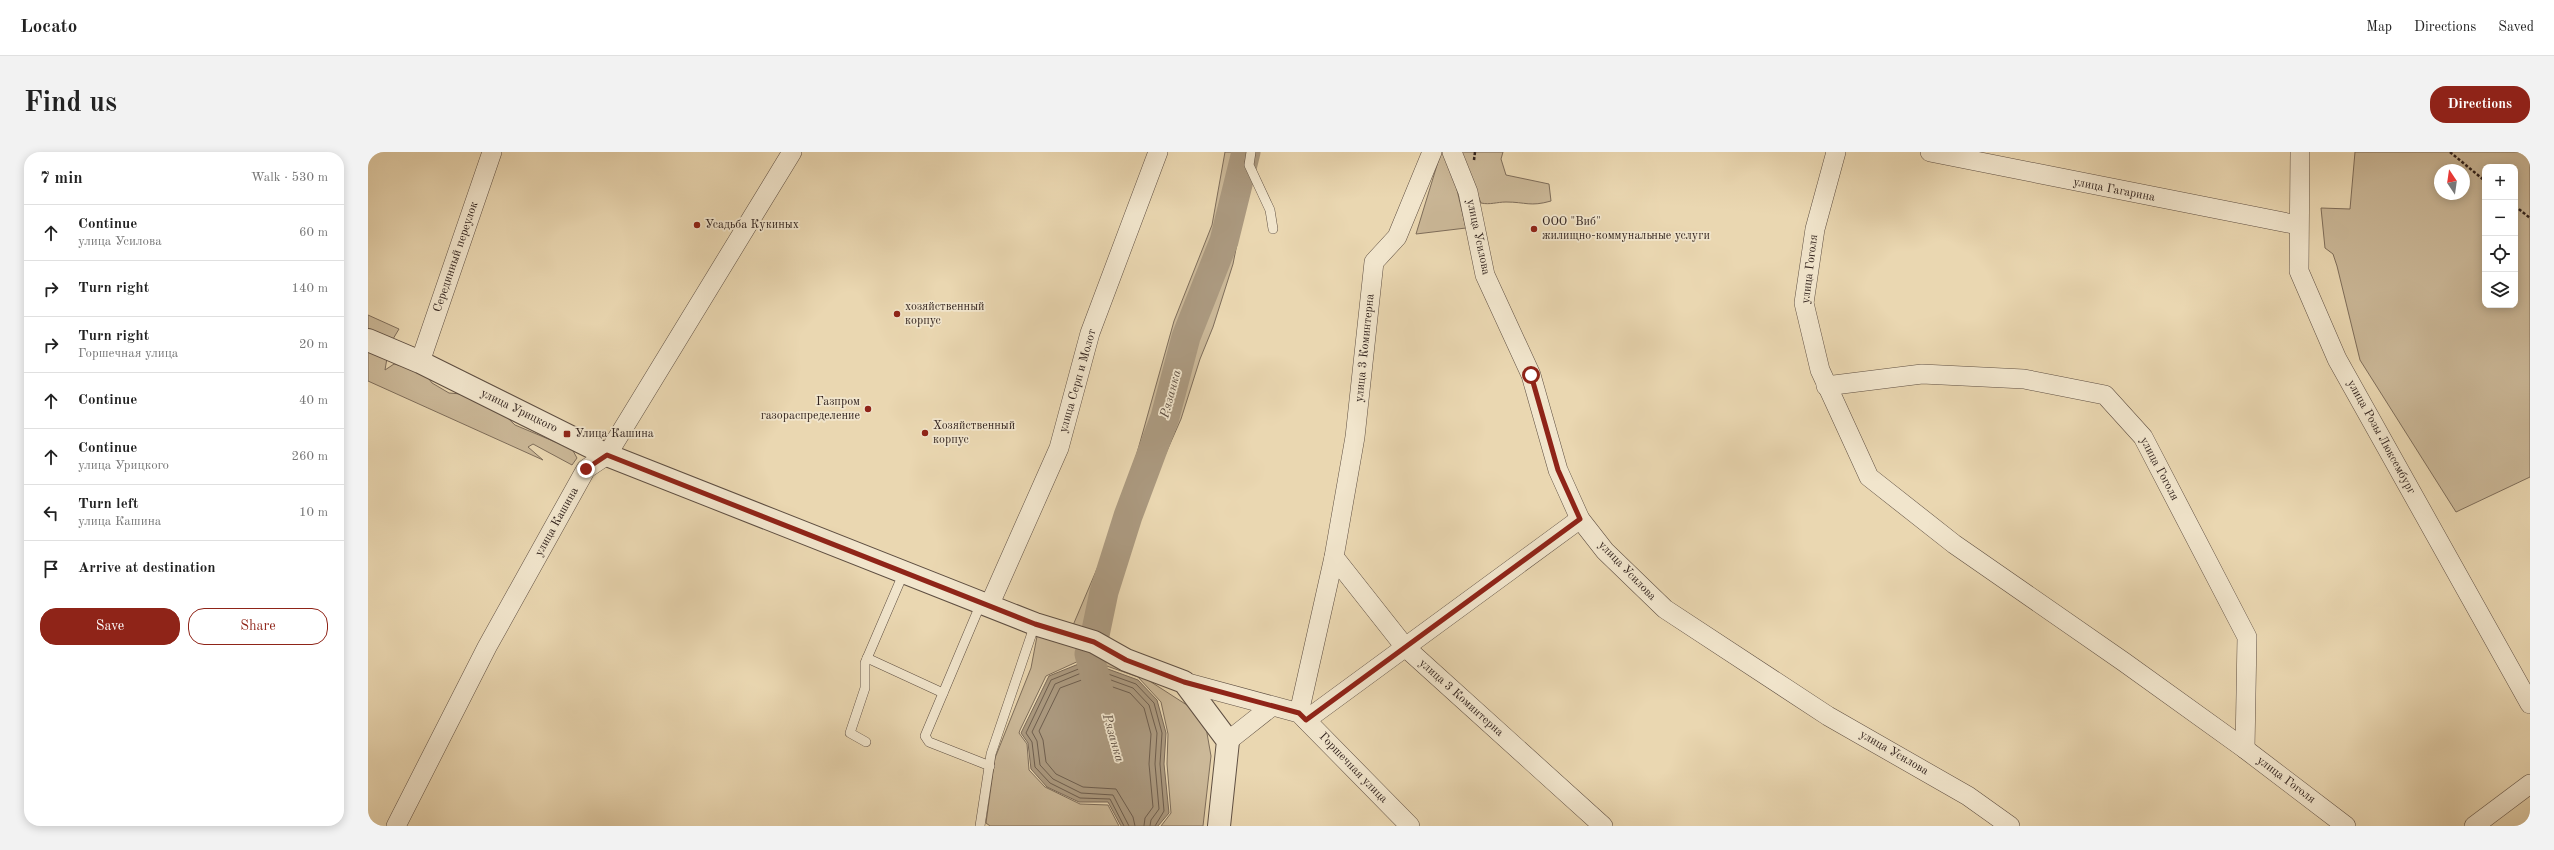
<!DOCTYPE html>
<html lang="en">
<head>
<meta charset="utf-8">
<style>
  :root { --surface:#fff; --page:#f2f2f2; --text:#222; --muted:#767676; --line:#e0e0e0; --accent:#8f2418 }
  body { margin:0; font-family:"Old Standard TT",serif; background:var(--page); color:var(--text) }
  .controls { position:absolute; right:12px; top:12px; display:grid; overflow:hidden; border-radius:8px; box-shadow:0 2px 10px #0003 }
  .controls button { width:36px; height:36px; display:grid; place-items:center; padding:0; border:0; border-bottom:1px solid var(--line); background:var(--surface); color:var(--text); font:20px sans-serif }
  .compass { position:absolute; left:2066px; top:12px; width:36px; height:36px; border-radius:50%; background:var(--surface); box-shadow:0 2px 10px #0003; rotate:347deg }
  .stop { position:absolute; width:12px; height:12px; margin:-9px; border:3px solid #8f2418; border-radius:50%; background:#fff }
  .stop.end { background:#8f2418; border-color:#fff; box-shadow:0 1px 4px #0008 }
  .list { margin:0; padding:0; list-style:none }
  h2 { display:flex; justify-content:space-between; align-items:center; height:52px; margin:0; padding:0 16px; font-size:17px }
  h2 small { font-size:13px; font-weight:400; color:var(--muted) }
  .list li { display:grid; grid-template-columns:26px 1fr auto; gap:12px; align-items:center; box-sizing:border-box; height:56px; padding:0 16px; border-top:1px solid var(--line) }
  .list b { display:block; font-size:15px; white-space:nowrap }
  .list p { margin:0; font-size:13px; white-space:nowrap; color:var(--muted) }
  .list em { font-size:13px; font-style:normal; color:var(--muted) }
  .actions { display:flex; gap:8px; padding:12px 16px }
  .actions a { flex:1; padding:9px 0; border:1px solid var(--accent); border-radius:16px; text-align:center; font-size:14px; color:var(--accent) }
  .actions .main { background:var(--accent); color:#fff }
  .icon { flex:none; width:22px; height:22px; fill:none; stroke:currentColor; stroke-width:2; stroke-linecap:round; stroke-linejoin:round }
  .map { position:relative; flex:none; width:2162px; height:674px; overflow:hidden; border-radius:16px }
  header { display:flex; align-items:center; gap:24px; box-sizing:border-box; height:56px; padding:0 20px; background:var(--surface); border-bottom:1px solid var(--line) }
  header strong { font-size:19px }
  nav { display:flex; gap:22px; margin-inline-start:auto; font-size:14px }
  .intro { display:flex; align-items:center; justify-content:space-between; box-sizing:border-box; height:96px; padding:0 24px }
  h1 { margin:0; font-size:28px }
  .button { padding:10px 18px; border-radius:16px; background:var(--accent); color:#fff; font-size:14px; font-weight:700 }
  main { display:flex; gap:24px; padding:0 24px }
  aside { flex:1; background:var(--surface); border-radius:16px; box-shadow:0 2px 10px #0003 }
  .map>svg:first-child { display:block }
  .green { fill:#cbb898; stroke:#7e6d5a; fill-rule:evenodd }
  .water { fill:#ab997f; stroke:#7a6958 }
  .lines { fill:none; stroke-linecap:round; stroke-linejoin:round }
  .shore { stroke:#6e5e4e; stroke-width:1 }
  .river { stroke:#ab997f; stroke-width:29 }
  .service-casing { stroke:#5f4f42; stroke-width:10 }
  .minor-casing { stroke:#5f4f42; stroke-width:20 }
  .tertiary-casing { stroke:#5f4f42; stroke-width:24 }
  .path { stroke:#31221d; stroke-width:2.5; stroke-dasharray:3 2; stroke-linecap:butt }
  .service { stroke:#f1e5cc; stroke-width:9 }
  .minor { stroke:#f1e5cc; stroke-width:19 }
  .tertiary { stroke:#f1e5cc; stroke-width:22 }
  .route { stroke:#8f2418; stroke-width:5 }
  .poi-dot { fill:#8f2418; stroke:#f1e5cc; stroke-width:1.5 }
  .labels { text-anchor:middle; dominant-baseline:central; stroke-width:3.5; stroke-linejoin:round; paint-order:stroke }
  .street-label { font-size:12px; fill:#31221d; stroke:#f1e5cc }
  .poi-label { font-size:12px; fill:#31221d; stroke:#f1e5cc; text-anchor:start }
  .water-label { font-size:13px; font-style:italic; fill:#5c4c3f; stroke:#f1e5cc }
</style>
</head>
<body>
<header>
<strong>Locato</strong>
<nav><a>Map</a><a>Directions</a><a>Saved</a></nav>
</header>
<div class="intro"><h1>Find us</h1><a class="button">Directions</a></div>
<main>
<aside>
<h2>7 min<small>Walk · 530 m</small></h2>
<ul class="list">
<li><svg class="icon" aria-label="ahead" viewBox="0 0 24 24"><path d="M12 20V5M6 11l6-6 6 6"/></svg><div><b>Continue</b><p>улица Усилова</p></div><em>60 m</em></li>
<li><svg class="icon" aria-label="right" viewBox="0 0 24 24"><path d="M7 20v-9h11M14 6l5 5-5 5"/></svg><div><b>Turn right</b></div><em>140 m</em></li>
<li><svg class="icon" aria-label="right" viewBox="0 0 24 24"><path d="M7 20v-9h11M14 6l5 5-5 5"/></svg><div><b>Turn right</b><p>Горшечная улица</p></div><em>20 m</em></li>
<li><svg class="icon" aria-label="ahead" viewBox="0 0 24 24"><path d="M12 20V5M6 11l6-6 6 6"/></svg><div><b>Continue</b></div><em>40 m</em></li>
<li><svg class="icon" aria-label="ahead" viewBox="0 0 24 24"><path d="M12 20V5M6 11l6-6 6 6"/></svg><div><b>Continue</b><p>улица Урицкого</p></div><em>260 m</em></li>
<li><svg class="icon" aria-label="left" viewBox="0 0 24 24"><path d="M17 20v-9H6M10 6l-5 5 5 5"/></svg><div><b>Turn left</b><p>улица Кашина</p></div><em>10 m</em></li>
<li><svg class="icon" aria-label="arrive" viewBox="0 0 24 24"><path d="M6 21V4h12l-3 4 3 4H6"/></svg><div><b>Arrive at destination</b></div></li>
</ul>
<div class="actions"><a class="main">Save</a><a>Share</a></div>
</aside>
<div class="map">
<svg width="2162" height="674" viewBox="0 0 2162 674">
  <rect width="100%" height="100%" fill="#ead7b1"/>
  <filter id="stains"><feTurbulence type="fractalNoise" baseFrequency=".005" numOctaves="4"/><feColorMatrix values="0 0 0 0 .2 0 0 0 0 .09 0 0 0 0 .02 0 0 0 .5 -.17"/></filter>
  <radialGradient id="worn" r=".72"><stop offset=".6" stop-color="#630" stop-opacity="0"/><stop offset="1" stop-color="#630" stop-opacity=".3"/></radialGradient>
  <g class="green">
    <path d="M857,0H871C867,13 878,29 879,42L865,112L845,175L832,207L813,267L757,394L739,486L703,478L734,405L769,301L806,169L844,73Z"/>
    <path d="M1073,0H1080L1098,76L1048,82Z"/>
    <path d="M1093,0H1135L1133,7L1138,23L1181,32L1183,49C1162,55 1158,50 1138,50C1129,50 1122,53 1113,51Z"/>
    <path d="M1987,0H2162V325L2088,360L1992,208L1969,114L1965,102L1957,96L1953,56L1982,57ZM2117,15H2147V153H2117ZM2072,18H2096V42H2072Z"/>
    <path d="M0,163L31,177L25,187L0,184Z"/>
    <path d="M0,191L19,206L17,218L26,212L55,219L64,231L81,241L117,244L147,273L204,297L209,306L204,313L165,292L160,295L175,308L0,229Z"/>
    <path d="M670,479L715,498V507L678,524L652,578L651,581L659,592L661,618L677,635L712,652L740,653L751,674H622L618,671L627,606L663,516Z"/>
    <path d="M721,502L730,504L780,528L836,564L843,604L835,674H793L803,661L799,612L800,582L793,550L770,525L719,507Z"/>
  </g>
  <path class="water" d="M718,509L770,528L789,548L798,581L796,612L801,661L790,674H753L740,650H711L679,635L663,617L660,591L653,581L681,524Z"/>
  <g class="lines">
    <g class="shore">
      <path d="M756,674L742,647L712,646L682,631L667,615L664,590L658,581L683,528L718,514L768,532L786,551L794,581L792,612L796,659L787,674"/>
      <path d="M761,674L745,643L713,641L685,627L672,613L669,589L664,580L687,532L718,519L765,536L781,553L789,581L787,612L791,657L783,668L782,674"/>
      <path d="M767,674L765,665L748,637L715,635L688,622L678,610L675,588L671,579L692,536L719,526L762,541L776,556L783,582L781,612L785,655L777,666L776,674"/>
    </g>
    <g class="river">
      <path d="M727,483L736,440L760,364L797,265L818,185L856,89L878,0"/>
      <path d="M721,502L734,550"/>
    </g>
    <g class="service-casing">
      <g id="service">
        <path d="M883,0L881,13L902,58L905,77"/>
        <path d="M613,451L557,584L561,590L622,614"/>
        <path d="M499,506L575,541"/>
        <path d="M498,590L482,581L497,536V511L536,420"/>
        <path d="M612,674L623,602L667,472"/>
      </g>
    </g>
    <g class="minor-casing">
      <g id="minor">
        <path d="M1084,0L1100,40L1117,123L1163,223L1190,318L1212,367L1237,399L1297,457L1460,564L1600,644L1642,674"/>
        <path d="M1468,0L1447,77L1436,151L1452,218L1501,325L1586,392L1756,510L1877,597L1978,674"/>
        <path d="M1562,0L1930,73"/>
        <path d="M1932,0L1931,119L1969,207L2162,552"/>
        <path d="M52,210L124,0"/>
        <path d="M1458,234L1554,222L1656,227L1737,243L1775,285L1879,485L1877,597"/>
        <path d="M966,405L1037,495L1235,674"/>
        <path d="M621,454L691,296L722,181L790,0"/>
        <path d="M816,530L931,561L1042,674"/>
        <path d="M931,561L966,405L987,285L1006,110L1029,85L1064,0"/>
        <path d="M938,568L1212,367"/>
        <path d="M860,589L903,555"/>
        <path d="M28,674L119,495L218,317L239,303L424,0"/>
        <path d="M2106,674L2162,632"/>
      </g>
    </g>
    <g class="tertiary-casing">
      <path id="tertiary" d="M0,188L52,210L239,303L667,472L726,490L758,508L816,530L860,589L851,674"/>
    </g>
    <g class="path">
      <path d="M2082,0L2117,29"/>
      <path d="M1106,8L1107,0"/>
      <path d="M2147,54L2162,66"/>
    </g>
    <use href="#service" class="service"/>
    <use href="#minor" class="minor"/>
    <use href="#tertiary" class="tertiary"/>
  </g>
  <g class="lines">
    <path class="route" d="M218,317L239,303L667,472L726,490L758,508L816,530L931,561L938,568L1212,367L1190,318L1163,223"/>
  </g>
  <g class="poi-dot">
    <circle cx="329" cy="73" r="4"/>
    <circle cx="1166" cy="77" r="4"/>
    <circle cx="529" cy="162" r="4"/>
    <circle cx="500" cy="257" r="4"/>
    <circle cx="557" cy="281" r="4"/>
    <rect x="195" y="278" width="8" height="8" rx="2"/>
  </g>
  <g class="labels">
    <g class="street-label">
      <text transform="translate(1746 38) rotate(11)">улица Гагарина</text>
      <text transform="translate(1110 85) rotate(78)">улица Усилова</text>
      <text transform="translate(88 105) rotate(-71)">Серединный переулок</text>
      <text transform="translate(1442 117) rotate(-83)">улица Гоголя</text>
      <text transform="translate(997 196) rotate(-84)">улица 3 Коминтерна</text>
      <text transform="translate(710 229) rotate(-74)">улица Серп и Молот</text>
      <text transform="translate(151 259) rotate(26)">улица Урицкого</text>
      <text transform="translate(2013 285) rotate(61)">улица Розы Люксембург</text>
      <text transform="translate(1791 317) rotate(62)">улица Гоголя</text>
      <text transform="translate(189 370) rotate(-61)">улица Кашина</text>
      <text transform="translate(1259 419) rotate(46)">улица Усилова</text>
      <text transform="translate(1093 546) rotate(42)">улица 3 Коминтерна</text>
      <text transform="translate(1526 601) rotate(30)">улица Усилова</text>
      <text transform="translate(985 616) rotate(46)">Горшечная улица</text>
      <text transform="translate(1918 628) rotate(37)">улица Гоголя</text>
    </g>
    <g class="poi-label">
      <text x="1174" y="70">ООО "Виб"<tspan x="1174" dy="14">жилищно-коммунальные услуги</tspan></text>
      <text x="337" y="73">Усадьба Кукиных</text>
      <text x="537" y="155">хозяйственный<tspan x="537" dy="14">корпус</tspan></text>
      <text x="492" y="250" text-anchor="end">Газпром<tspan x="492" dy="14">газораспределение</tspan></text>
      <text x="565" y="274">Хозяйственный<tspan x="565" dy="14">корпус</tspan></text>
      <text x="207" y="282">Улица Кашина</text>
    </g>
    <g class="water-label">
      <text transform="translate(803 242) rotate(-75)">Рязанка</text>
      <text transform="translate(745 586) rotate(74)">Рязанка</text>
    </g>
  </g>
  <rect width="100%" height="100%" filter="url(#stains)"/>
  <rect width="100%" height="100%" fill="url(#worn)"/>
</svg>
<div class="controls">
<button>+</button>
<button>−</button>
<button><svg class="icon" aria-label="locate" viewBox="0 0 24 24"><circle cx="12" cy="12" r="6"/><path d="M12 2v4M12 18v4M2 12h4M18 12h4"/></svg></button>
<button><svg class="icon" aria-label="layers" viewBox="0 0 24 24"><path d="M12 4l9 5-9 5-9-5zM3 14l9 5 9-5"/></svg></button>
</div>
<svg class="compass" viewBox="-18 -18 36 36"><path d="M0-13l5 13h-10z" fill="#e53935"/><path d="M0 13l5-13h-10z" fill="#767676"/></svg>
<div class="stop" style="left:1163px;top:223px"></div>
<div class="stop end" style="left:218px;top:317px"></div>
</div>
</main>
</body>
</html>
